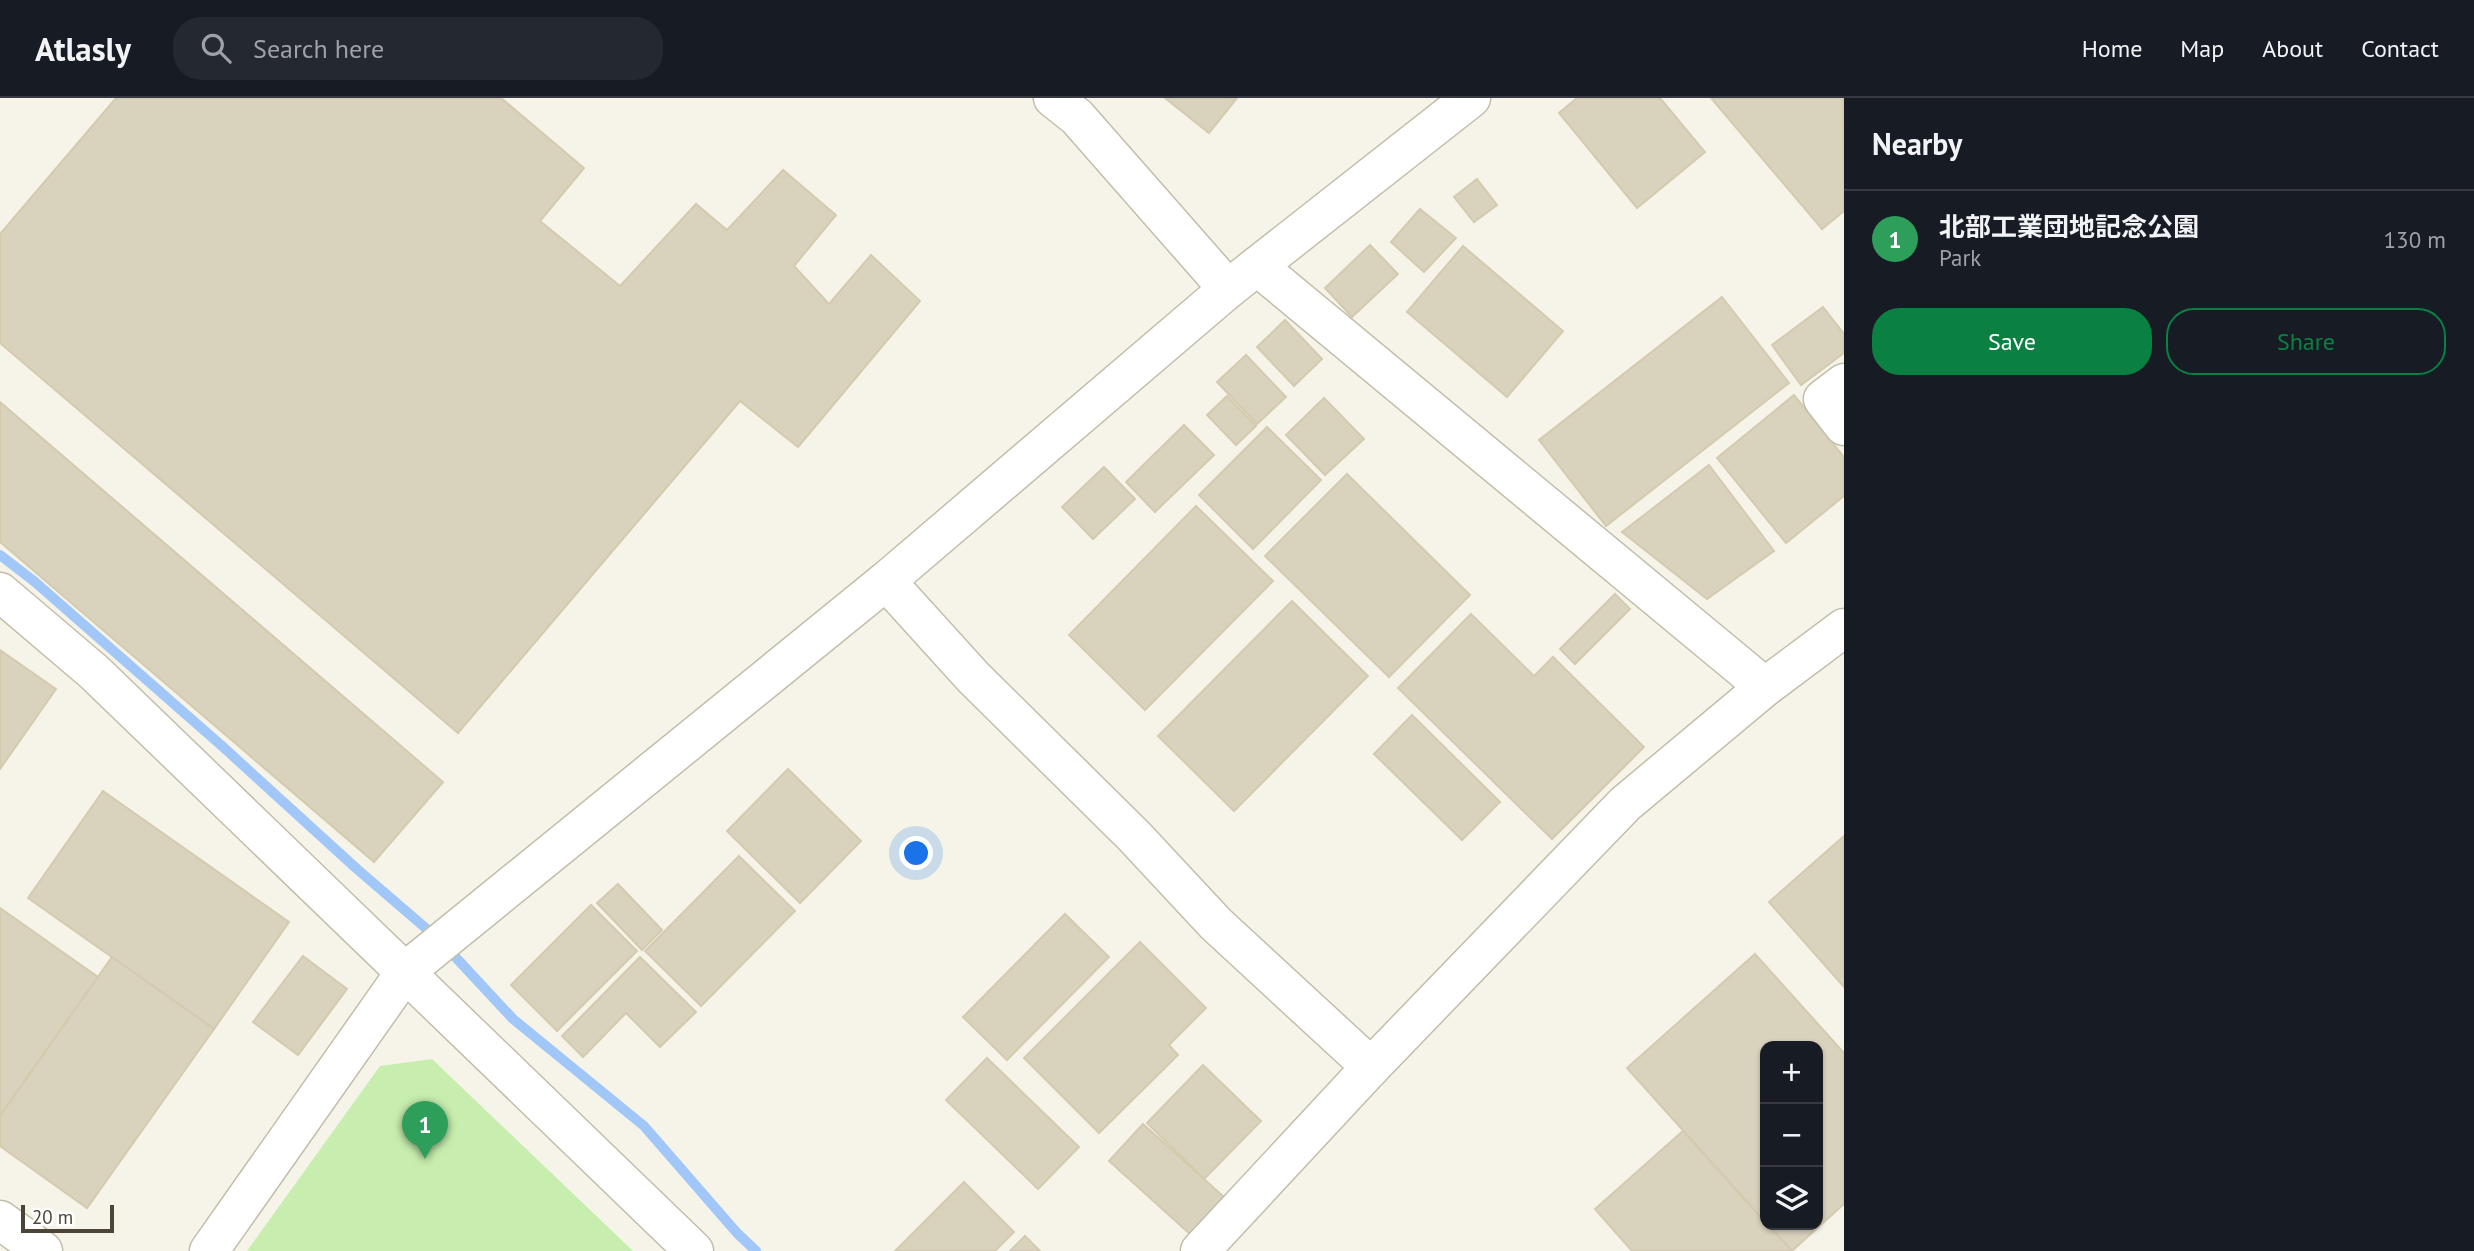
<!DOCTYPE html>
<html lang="en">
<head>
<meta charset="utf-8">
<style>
  :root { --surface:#171b24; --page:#242831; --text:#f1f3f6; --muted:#9ea1a6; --line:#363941; --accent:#0b8043 }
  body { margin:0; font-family:"PT Sans","Noto Sans JP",sans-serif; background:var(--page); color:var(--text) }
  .controls { position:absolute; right:21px; bottom:21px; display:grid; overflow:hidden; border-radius:14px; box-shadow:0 2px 5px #0004 }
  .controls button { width:63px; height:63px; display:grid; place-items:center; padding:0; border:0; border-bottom:2px solid var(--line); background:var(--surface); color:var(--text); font:35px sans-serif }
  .scale { position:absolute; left:21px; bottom:18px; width:93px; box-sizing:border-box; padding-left:7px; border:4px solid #4a4536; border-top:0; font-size:19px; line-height:24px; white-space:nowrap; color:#4a4536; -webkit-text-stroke:5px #fff; paint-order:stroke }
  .you { position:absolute; left:917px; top:756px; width:24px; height:24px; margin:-18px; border:5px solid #fff; border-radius:50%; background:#1a73e8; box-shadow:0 0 0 10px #1a73e833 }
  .badge { display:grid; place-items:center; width:46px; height:46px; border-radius:50%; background:var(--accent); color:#fff; font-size:23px; font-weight:700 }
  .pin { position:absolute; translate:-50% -58px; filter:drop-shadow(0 2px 4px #0008) }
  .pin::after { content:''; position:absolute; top:37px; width:24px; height:21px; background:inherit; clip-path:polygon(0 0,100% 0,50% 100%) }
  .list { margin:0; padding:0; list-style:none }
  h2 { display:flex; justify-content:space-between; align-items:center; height:91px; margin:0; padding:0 28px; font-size:30px }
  h2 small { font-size:23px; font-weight:400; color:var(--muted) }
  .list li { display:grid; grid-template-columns:46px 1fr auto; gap:21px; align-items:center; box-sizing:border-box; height:98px; padding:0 28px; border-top:2px solid var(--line) }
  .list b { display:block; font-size:26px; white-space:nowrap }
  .list p { margin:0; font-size:23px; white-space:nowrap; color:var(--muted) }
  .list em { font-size:23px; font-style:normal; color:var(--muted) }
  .actions { display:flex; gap:14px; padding:21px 28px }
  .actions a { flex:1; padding:16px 0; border:2px solid var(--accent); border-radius:28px; text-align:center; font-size:24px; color:var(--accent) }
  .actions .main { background:var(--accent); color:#fff }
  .icon { flex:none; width:38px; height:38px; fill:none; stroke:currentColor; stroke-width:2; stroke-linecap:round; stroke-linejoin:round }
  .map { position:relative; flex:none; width:1844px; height:1153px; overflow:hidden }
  header { display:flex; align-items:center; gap:42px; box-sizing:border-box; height:98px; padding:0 35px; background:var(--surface); border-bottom:2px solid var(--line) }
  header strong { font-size:33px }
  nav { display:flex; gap:38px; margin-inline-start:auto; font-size:24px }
  .search { width:490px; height:63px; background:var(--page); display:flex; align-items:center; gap:18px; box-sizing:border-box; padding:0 24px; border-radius:28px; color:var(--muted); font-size:26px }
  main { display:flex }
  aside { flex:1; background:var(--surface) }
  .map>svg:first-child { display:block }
  .green { fill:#c7eeae }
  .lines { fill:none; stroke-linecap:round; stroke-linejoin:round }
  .stream { stroke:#a0c7f8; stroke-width:10 }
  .building { fill:#d9d2bd; stroke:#d4cbaf; stroke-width:2 }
  .minor-casing { stroke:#c2beaa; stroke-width:41 }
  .minor { stroke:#fff; stroke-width:38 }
</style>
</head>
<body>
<header>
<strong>Atlasly</strong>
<div class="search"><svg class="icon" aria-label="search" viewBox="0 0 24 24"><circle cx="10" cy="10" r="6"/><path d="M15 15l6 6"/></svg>Search here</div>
<nav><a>Home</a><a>Map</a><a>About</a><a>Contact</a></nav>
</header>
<main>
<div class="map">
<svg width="1844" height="1153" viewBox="0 0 1844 1153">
  <rect width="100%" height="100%" fill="#f6f4e9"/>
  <path class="green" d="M432,961L633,1153H247L380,968Z"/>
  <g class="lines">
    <g class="stream">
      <path d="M0,457L35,484L222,648L357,771L436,839"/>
      <path d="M447,850L513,921L644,1028L737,1135L756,1153"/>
    </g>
  </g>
  <g class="building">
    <path d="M116,0H501L584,70L540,123L620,188L696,106L727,132L783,72L836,117L794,168L829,206L871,157L920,203L798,349L740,303L458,635L0,245V136Z"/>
    <path d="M1165,0H1237L1209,35Z"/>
    <path d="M1577,0H1660L1705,54L1637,110L1559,15Z"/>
    <path d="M1711,0H1843L1844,113L1822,131Z"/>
    <path d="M1477,81L1497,107L1474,124L1454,99Z"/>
    <path d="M1420,111L1456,140L1424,174L1391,144Z"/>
    <path d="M1370,147L1398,176L1352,219L1325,190Z"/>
    <path d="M1463,148L1563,233L1507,299L1407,214Z"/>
    <path d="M1722,199L1789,285L1606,428L1539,342Z"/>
    <path d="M1823,209L1844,236V255L1801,287L1772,247Z"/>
    <path d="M1285,222L1322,261L1294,288L1257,249Z"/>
    <path d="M1246,257L1286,299L1257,326L1217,284Z"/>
    <path d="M1794,297L1844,359V398L1786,445L1717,360Z"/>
    <path d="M1227,298L1256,328L1236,347L1207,317Z"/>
    <path d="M1324,300L1364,341L1325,377L1286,337Z"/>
    <path d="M0,304L443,684L374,764L0,444Z"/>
    <path d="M1184,327L1214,357L1155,414L1126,384Z"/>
    <path d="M1267,329L1321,382L1253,451L1199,397Z"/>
    <path d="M1709,367L1774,453L1707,501L1622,434Z"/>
    <path d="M1104,369L1135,401L1093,441L1062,409Z"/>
    <path d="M1347,376L1470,497L1389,579L1265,458Z"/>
    <path d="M1196,408L1273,483L1145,612L1069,537Z"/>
    <path d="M1615,496L1630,511L1575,566L1560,551Z"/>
    <path d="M1292,503L1368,578L1234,713L1158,638Z"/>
    <path d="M1471,516L1534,578L1553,559L1644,649L1552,741L1398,590Z"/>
    <path d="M0,552L56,591L0,671Z"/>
    <path d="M1412,617L1500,704L1462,742L1374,656Z"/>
    <path d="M788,671L861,743L800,805L727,733Z"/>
    <path d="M103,693L289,824L214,931L28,800Z"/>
    <path d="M1844,738V889L1769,804Z"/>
    <path d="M739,758L795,813L701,908L645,853Z"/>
    <path d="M618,786L662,832L642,852L597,805Z"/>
    <path d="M591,807L637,853L557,933L511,887Z"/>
    <path d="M0,810L98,879L0,1018Z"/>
    <path d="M1065,816L1109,859L1007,962L963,919Z"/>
    <path d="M1140,844L1206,910L1169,947L1178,957L1099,1035L1024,960Z"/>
    <path d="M1755,856L1844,955V1106L1792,1153L1768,1127H1818V948H1765V1124L1627,970Z"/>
    <path d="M303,858L347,891L298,957L253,924Z"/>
    <path d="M112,859L214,931L87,1110L0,1048V1018Z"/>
    <path d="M640,859L696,914L660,949L626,915L583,959L562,938Z"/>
    <path d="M987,960L1079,1049L1038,1091L946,1002Z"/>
    <path d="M1203,967L1261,1023L1204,1081L1147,1025Z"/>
    <path d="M1143,1026L1224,1099L1190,1136L1109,1063Z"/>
    <path d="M1683,1033L1765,1124V1127H1768L1792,1153H1632L1595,1111Z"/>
    <path d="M964,1084L1014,1134L995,1153H895Z"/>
    <path d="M1025,1138L1040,1153H1010Z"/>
  </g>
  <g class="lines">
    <g class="minor-casing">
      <g id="minor">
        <path d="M1053,0L1077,19L1228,191"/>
        <path d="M1257,168L1765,589"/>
        <path d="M1844,285L1823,301L1844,328"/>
        <path d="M886,483L973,579L1134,738L1216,826L1371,969"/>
        <path d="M0,494L94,574L694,1153"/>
        <path d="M0,1122L43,1153"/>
        <path d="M209,1153L406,873L886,483L1228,191L1471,0"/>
        <path d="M1200,1153L1371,969L1625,706L1765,589L1844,530"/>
      </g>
    </g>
    <use href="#minor" class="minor"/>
  </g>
</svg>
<div class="controls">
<button>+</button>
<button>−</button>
<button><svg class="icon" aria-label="layers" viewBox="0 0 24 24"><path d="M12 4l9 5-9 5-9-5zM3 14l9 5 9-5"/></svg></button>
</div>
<div class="scale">20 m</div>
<div class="you"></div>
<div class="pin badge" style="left:425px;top:1061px;background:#2e9e5b">1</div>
</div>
<aside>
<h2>Nearby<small></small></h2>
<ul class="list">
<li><span class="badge" style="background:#2e9e5b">1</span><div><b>北部工業団地記念公園</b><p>Park</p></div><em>130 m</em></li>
</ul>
<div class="actions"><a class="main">Save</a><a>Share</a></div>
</aside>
</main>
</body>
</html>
